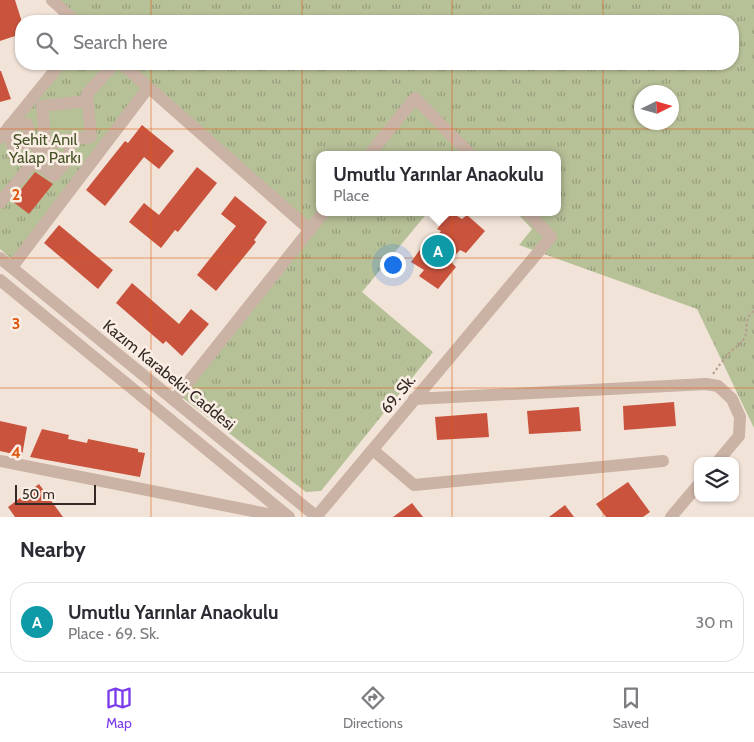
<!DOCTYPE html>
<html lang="en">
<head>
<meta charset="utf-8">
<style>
  :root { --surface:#fff; --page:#f7f7f7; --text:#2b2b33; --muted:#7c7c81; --line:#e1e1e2; --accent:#7c3aed }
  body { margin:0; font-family:Cabin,sans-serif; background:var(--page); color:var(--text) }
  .controls { position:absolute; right:15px; bottom:15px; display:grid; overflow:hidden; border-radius:10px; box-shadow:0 1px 4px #0004 }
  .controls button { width:45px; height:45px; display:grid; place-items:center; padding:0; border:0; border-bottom:1px solid var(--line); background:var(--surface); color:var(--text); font:25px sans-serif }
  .compass { position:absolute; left:634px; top:85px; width:45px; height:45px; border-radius:50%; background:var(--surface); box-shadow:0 1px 4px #0004; rotate:85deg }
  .scale { position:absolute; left:15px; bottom:12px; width:81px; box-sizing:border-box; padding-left:5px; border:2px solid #352926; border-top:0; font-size:14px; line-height:18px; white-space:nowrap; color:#352926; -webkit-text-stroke:4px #faeee4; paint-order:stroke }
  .you { position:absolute; left:392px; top:264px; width:18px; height:18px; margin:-12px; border:4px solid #fff; border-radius:50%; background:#1a73e8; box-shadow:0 0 0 8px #1a73e833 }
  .badge { display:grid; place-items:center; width:32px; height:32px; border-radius:50%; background:var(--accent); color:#fff; font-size:16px; font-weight:700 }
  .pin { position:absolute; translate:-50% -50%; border:2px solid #fff; box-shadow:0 1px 5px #0006 }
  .popup { position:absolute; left:316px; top:151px; width:245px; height:65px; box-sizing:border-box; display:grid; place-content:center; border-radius:10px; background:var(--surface); filter:drop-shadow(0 1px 4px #0005); font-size:16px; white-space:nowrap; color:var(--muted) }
  .popup b { font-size:19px; color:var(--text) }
  .popup::after { content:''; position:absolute; left:50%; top:100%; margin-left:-10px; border:10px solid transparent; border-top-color:var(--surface) }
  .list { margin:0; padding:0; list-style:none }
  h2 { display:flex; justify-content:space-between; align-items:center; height:65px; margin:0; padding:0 20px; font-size:21px }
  h2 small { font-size:16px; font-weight:400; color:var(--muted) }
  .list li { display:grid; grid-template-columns:32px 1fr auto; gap:15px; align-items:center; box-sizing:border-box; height:80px; margin:0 10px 10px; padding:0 10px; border:1px solid var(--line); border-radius:20px }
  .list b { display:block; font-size:19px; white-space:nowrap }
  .list p { margin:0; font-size:16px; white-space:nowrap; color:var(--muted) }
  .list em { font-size:16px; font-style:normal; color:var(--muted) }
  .icon { flex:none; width:28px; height:28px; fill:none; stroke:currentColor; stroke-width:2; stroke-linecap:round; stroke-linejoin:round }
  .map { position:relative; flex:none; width:754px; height:517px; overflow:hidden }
  .search { position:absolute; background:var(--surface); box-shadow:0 1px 4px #0004; left:15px; right:15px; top:15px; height:55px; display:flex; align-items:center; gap:12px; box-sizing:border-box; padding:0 18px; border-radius:20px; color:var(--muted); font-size:19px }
  .sheet { height:155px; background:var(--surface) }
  nav { display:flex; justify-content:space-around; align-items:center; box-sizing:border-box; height:70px; border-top:1px solid var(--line); background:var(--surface); font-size:14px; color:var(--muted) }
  nav a { display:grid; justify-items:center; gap:2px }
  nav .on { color:var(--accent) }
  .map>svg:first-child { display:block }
  .grass { fill:url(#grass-tufts); fill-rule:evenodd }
  .garden { fill:#b7c198 }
  .building { fill:#ca533e }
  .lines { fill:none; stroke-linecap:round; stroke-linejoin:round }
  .path { stroke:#b69c8e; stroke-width:2; stroke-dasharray:2.5 2.5; stroke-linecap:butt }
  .minor { stroke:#cab2a4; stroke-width:12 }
  .grid { fill:none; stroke:#df570d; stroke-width:1; stroke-opacity:0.55 }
  .labels { text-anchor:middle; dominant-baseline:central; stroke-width:5; stroke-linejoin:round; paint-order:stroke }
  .park-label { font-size:16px; fill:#485429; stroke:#faeee4 }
  .street-label { font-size:16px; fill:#352926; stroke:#faeee4 }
  .grid-label { font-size:16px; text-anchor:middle; font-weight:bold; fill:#df570d; stroke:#faeee4; stroke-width:5; stroke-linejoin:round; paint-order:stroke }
</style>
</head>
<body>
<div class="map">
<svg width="754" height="517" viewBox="0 0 754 517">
  <defs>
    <pattern id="grass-tufts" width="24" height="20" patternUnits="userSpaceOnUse" patternTransform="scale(1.25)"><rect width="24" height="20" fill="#b7c198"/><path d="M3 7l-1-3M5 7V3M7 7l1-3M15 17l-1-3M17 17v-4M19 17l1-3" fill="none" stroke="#969d7c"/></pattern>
  </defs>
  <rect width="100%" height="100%" fill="#f2e3d8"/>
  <g class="grass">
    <path d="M54,0H754V428L697,309L519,245L532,229L516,212H557V155H319V212H428L362,292L433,352L321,491L306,492L179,395L310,230L123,64H733V21H76ZM642,92H672V122H642Z"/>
    <path d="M58,64H122L148,88L15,262L0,249V131Z"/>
  </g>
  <path class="garden" d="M84,108L87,135L49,139L46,112Z"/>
  <g class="building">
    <path d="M0,0H15L21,19V34L0,41Z"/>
    <path d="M0,71H1L11,99L0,102Z"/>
    <path d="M142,125L174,151L159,169L144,157L105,206L86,190L125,141L128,143Z"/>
    <path d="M197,167L217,183L178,232L175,230L161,248L129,222L144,203L159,215Z"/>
    <path d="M35,172L53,184L29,214L12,201Z"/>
    <path d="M235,196L267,222L254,240L256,242L216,291L197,275L236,226L221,214Z"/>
    <path d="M451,212L462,219L467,215L485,231L466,253L460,250L450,261L456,267L438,289L419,276L424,270L411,262L424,244L429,247L441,231L437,229Z"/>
    <path d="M59,225L113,270L98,289L44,243Z"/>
    <path d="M132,283L179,324L191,309L209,324L182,356L166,341L163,344L116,303Z"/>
    <path d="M674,402L676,426L624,430L623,406Z"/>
    <path d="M579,407L581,431L529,434L527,411Z"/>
    <path d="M487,413L489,437L437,440L435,417Z"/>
    <path d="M0,421L27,427L22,456L0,451Z"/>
    <path d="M42,429L69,435L68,439L87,443L88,439L138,449V452L145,453L140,477L30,457Z"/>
    <path d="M628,482L650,512L643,517H606L596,504Z"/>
    <path d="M39,484L63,517H15L8,507Z"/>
    <path d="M412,503L423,517H393Z"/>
    <path d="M565,505L574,517H549Z"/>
  </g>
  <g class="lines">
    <path class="path" d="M713,374C718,367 723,360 728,354C734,348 741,345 745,337C748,328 744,317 754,311"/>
    <g class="minor">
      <path d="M52,0L75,21"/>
      <path d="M122,64L310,230"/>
      <path d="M87,101L42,106L45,138L48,143L91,137L87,94L114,64"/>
      <path d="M0,138L60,64"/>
      <path d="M31,143L12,145L10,125L27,124L31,143L63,166"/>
      <path d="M369,155L415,98L471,155"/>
      <path d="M0,203L34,161L54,176L70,157L69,140"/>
      <path d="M0,258L317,517"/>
      <path d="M12,267L148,88"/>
      <path d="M0,280L289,517"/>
      <path d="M414,399L706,384L718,386L732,399L740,417L739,436L718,461"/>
      <path d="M174,400L324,212"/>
      <path d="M373,450L414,485L663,461"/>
      <path d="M0,461L283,517"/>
      <path d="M316,517L551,237L527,212"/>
      <path d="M671,517L698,485"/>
    </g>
  </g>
  <path class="grid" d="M151,0V21M302,0V21M452,0V21M603,0V21M151,64V517M302,64V517M452,64V517M603,64V517M0,129H754M0,258H754M0,388H754"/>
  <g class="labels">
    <g class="park-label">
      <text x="45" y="139">Şehit Anıl<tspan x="45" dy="18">Yalap Parkı</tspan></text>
    </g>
    <g class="street-label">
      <text transform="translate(169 375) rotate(39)">Kazım Karabekir Caddesi</text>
      <text transform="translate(398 394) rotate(-51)">69. Sk.</text>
    </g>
  </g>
  <g class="grid-label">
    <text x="16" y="200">2</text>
    <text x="16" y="329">3</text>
    <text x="16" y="458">4</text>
  </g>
</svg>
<div class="controls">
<button><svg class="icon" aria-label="layers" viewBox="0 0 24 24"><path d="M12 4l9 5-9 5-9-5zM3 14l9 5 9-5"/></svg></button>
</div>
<svg class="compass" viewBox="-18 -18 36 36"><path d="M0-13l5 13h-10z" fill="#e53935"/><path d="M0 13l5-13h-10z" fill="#7c7c81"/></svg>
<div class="scale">50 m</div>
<div class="you"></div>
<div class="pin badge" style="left:438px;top:251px;background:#0f9aa8">A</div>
<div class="popup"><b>Umutlu Yarınlar Anaokulu</b>Place</div>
<div class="search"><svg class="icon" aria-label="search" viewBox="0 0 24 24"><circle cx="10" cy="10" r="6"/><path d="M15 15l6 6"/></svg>Search here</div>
</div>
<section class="sheet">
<h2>Nearby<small></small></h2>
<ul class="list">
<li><span class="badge" style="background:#0f9aa8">A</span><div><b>Umutlu Yarınlar Anaokulu</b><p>Place · 69. Sk.</p></div><em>30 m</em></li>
</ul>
</section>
<nav>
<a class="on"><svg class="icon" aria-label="map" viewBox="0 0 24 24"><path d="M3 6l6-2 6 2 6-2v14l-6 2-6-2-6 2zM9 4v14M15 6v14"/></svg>Map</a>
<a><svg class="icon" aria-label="directions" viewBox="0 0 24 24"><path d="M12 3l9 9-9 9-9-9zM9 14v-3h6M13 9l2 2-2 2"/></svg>Directions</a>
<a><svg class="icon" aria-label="saved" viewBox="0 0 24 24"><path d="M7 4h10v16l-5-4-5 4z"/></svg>Saved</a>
</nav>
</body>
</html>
